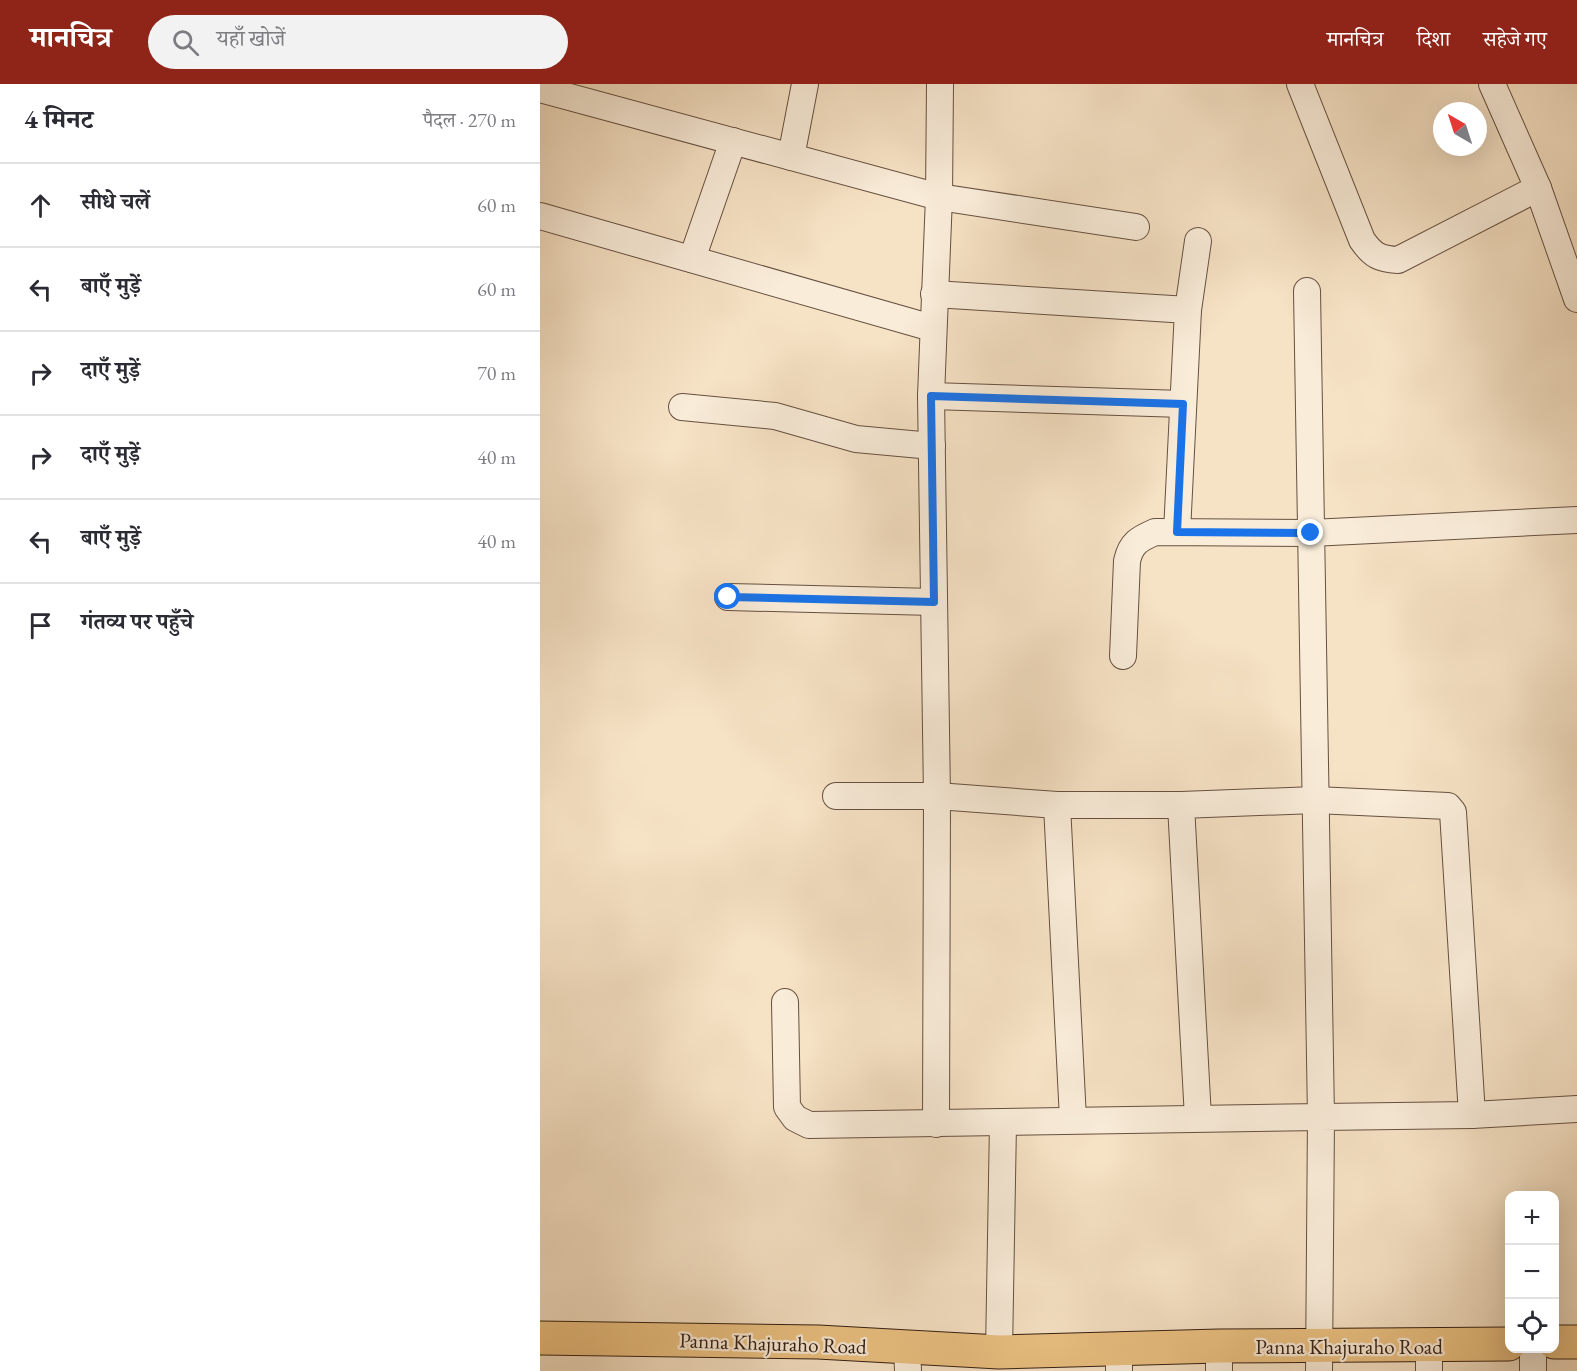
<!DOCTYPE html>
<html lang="hi">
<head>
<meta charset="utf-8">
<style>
  :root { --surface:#fff; --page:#f2f2f3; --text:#2b2b33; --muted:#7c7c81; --line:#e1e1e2; --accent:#8f2418 }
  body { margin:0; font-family:"EB Garamond","Noto Serif Devanagari",serif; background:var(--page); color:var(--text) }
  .controls { position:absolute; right:18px; bottom:18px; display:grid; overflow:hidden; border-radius:12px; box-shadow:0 6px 24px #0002 }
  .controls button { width:54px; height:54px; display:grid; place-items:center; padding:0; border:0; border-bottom:2px solid var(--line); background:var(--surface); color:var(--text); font:30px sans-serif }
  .compass { position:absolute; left:893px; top:18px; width:54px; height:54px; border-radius:50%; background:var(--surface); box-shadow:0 6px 24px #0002; rotate:321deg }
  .stop { position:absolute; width:18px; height:18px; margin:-14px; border:4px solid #1a73e8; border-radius:50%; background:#fff }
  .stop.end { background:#1a73e8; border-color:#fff; box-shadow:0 2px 6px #0008 }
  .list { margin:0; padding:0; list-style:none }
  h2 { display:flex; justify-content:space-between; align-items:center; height:78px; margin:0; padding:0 24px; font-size:26px }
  h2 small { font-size:20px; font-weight:400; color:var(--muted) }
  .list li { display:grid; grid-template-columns:39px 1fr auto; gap:18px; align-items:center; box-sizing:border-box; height:84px; padding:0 24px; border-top:2px solid var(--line) }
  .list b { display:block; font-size:22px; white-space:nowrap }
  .list em { font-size:20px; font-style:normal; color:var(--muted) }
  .icon { flex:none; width:33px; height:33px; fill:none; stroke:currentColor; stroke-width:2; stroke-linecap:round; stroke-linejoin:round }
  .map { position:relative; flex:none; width:1037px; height:1287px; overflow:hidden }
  header { display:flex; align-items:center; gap:36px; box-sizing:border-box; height:84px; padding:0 30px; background:var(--accent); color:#fff }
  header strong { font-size:28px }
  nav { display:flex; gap:33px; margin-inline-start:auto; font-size:21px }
  .search { width:420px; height:54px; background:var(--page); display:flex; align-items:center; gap:15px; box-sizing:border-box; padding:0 21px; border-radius:33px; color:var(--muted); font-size:22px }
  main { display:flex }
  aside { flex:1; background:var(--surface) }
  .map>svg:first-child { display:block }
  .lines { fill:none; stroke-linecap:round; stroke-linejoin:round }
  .minor-casing { stroke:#665040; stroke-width:28 }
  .major-casing { stroke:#362014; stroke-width:35 }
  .minor { stroke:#f9ecd9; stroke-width:26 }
  .major { stroke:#ebc182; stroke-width:33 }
  .route { stroke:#1a73e8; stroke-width:8 }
  .labels { text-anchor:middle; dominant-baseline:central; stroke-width:4.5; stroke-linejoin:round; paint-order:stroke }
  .street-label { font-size:21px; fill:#362014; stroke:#f9ecd9 }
</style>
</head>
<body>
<header>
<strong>मानचित्र</strong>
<div class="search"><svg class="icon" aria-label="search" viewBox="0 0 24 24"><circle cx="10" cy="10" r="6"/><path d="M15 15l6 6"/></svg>यहाँ खोजें</div>
<nav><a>मानचित्र</a><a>दिशा</a><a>सहेजे गए</a></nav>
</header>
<main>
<aside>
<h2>4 मिनट<small>पैदल · 270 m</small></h2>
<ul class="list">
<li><svg class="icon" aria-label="ahead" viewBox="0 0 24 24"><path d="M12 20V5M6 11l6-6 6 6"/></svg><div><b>सीधे चलें</b></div><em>60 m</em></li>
<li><svg class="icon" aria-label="left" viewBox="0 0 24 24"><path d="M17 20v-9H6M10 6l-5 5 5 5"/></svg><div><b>बाएँ मुड़ें</b></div><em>60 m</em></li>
<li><svg class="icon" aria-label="right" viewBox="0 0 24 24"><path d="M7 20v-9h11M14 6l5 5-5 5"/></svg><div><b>दाएँ मुड़ें</b></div><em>70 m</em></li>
<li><svg class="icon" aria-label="right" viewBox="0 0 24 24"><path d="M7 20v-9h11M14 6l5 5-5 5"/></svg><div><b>दाएँ मुड़ें</b></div><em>40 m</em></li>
<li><svg class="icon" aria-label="left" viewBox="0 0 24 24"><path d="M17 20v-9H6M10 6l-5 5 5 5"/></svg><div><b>बाएँ मुड़ें</b></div><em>40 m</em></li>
<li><svg class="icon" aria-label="arrive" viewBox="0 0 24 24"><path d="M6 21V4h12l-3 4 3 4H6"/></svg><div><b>गंतव्य पर पहुँचे</b></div></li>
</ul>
</aside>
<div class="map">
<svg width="1037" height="1287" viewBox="0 0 1037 1287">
  <rect width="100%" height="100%" fill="#f6e2c5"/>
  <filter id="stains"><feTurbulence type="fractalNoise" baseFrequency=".00333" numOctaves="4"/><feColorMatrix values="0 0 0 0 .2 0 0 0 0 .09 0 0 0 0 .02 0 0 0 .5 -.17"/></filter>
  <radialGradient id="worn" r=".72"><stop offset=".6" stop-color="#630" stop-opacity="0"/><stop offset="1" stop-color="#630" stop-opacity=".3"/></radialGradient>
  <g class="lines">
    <g class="minor-casing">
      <g id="minor">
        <path d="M760,0L822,156C833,172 840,175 858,176L998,104"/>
        <path d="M952,0L998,104L1037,215"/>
        <path d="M0,5L399,113L596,143"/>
        <path d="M251,73L265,0"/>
        <path d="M0,132L392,244"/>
        <path d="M152,175L193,57"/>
        <path d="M394,210L648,226"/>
        <path d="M391,312L643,320"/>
        <path d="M142,323L235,332L316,355L392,362"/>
        <path d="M637,448L648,226L658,157"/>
        <path d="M188,513L394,518"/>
        <path d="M583,572L587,477C591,459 599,455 615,448L771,449L1037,436"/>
        <path d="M296,712H397L517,721H641L775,716L908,722L913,728L932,1031"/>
        <path d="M517,721L533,1035"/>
        <path d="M641,721L658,1034"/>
        <path d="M245,918L247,1023L255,1034L269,1041L781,1033L767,207"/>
        <path d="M396,1040L397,712L391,312L399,113L400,0"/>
        <path d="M679,1262V1287"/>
        <path d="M889,1262V1287"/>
        <path d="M367,1263L368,1287"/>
        <path d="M993,1264V1287"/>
        <path d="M579,1265V1287"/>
        <path d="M459,1268L463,1039"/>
        <path d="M779,1287L781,1033L932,1031L1037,1025"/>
      </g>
    </g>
    <g class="major-casing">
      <g id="major">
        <path d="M0,1254L278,1258L459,1268L679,1262L969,1260"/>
        <path d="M1014,1258H1037"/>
      </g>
    </g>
    <use href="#minor" class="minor"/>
    <use href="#major" class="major"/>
  </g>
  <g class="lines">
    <path class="route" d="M188,513L394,518L391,312L643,320L637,448L771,449"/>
  </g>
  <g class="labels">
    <g class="street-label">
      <text transform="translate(233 1259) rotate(2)">Panna Khajuraho Road</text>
      <text x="809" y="1262">Panna Khajuraho Road</text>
    </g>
  </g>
  <rect width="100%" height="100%" filter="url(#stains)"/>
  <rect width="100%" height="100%" fill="url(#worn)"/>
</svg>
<div class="controls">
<button>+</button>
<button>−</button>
<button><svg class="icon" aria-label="locate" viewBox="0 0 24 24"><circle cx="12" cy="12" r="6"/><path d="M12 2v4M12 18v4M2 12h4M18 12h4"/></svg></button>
</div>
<svg class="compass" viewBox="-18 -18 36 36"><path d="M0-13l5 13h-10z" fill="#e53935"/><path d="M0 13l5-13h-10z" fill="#7c7c81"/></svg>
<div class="stop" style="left:188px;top:513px"></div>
<div class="stop end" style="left:771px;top:449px"></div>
</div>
</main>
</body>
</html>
